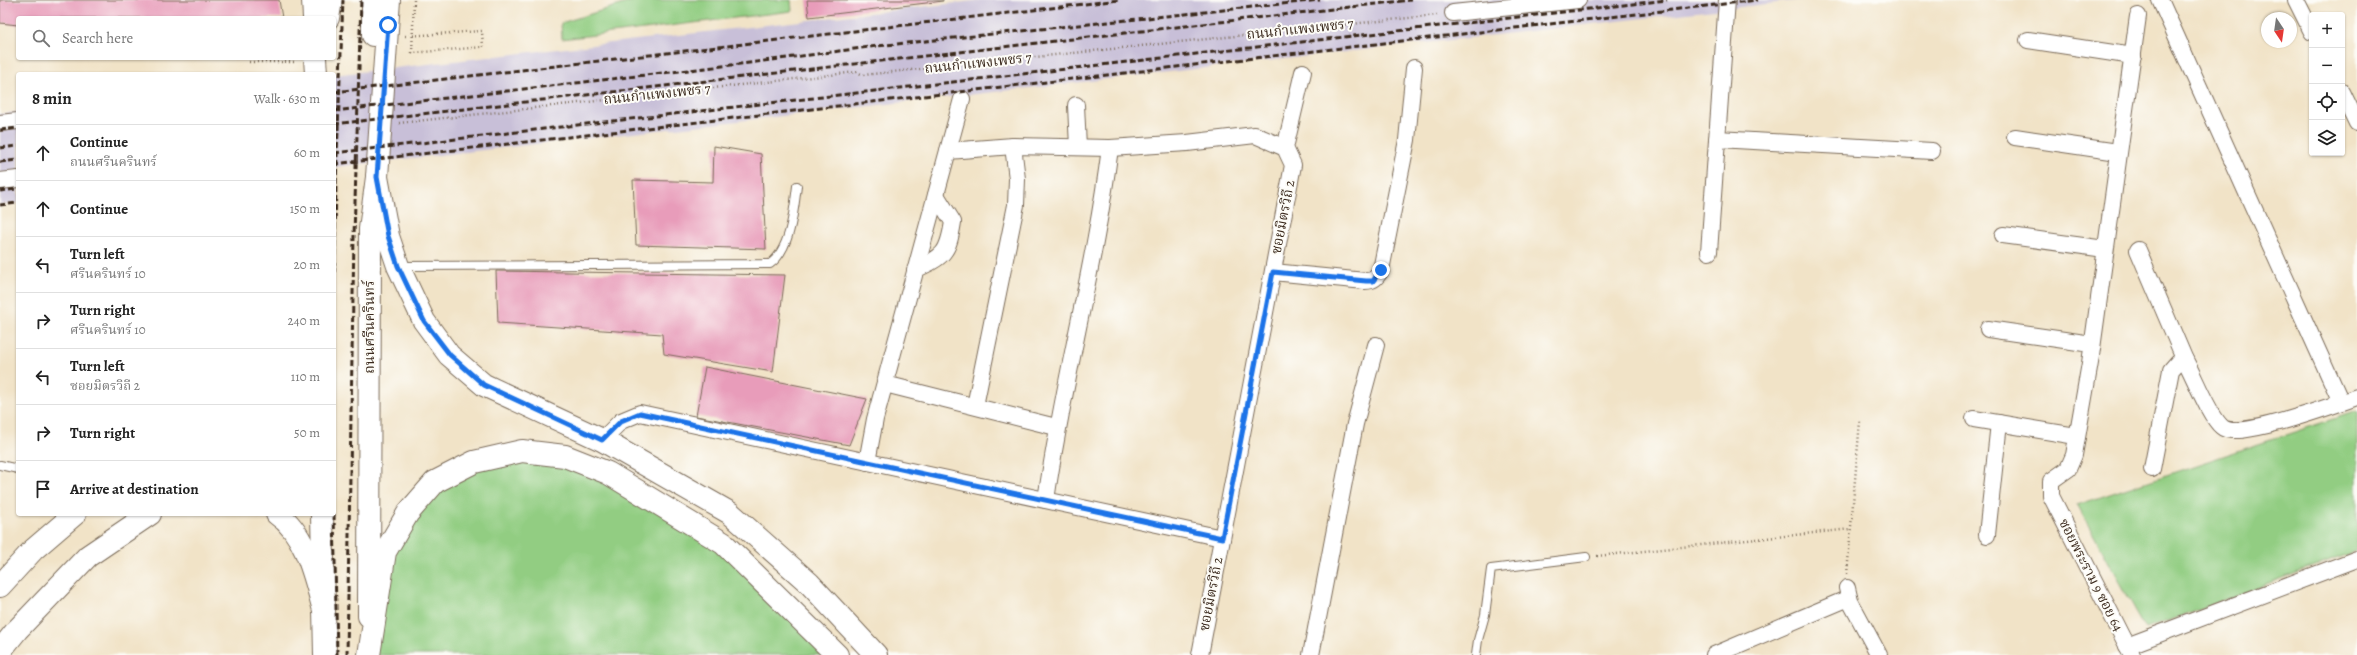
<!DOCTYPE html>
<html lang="en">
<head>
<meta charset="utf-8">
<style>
  :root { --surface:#fff; --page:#f6f6f6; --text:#222; --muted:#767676; --line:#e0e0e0 }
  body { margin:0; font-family:Alegreya,"Noto Serif Thai",serif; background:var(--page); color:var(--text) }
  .controls { position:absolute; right:12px; top:12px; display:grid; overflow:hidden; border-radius:4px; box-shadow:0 1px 3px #0004 }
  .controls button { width:36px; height:36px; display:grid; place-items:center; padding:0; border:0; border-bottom:1px solid var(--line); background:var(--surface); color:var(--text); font:20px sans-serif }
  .compass { position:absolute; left:2261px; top:12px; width:36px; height:36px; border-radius:50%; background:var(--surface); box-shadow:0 1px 3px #0004; rotate:167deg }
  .stop { position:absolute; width:12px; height:12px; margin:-9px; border:3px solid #1a73e8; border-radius:50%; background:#fff }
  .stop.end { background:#1a73e8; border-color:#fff; box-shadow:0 1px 4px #0008 }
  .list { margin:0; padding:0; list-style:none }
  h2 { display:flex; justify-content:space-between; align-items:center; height:52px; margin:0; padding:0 16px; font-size:17px }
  h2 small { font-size:13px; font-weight:400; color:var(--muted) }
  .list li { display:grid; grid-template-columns:26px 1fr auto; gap:12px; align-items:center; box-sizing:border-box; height:56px; padding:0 16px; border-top:1px solid var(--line) }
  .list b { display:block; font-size:15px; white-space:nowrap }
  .list p { margin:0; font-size:13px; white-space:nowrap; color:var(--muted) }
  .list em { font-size:13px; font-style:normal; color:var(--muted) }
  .icon { flex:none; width:22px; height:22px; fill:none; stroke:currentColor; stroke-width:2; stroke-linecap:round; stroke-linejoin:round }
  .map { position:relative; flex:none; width:2357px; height:655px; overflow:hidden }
  .search { position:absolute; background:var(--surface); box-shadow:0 1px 3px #0004; left:16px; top:16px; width:320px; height:44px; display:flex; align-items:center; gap:10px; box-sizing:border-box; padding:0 14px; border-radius:4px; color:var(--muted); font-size:15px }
  .panel { position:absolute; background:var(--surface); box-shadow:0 1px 3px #0004; left:16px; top:72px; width:320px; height:444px; border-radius:4px }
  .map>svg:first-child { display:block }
  .industrial { fill:#c8bfd8 }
  .green { fill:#92cd82; stroke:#667c50 }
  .building { fill:#e89cba }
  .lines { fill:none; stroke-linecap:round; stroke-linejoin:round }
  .service-casing { stroke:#7b6b59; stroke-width:10 }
  .minor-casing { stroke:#7b6b59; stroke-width:18 }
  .secondary-casing { stroke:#7b6b59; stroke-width:24 }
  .primary-casing { stroke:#7b6b59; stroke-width:24 }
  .motorway-casing { stroke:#7b6b59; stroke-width:24 }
  .path { stroke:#7b6b59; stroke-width:2.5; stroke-dasharray:1 3; stroke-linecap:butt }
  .service { stroke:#fff; stroke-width:8 }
  .minor { stroke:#fff; stroke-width:16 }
  .secondary { stroke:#fff; stroke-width:22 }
  .primary { stroke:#fff; stroke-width:22 }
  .motorway { stroke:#fff; stroke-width:22 }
  .rail { stroke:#3b2a1e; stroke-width:3; stroke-dasharray:6 3; stroke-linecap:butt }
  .path-bridge { stroke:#7b6b59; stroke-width:2.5; stroke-dasharray:1 3; stroke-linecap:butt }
  .route { stroke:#1a73e8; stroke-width:5 }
  .labels { text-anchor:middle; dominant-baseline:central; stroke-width:4; stroke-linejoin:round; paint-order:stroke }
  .street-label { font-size:14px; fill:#3b2a1e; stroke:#fdfcf7 }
</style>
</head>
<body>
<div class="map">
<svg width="2357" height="655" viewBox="0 0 2357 655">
  <rect width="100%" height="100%" fill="#fdfcf7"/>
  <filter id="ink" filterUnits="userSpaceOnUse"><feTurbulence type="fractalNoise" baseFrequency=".025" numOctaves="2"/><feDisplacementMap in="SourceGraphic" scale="8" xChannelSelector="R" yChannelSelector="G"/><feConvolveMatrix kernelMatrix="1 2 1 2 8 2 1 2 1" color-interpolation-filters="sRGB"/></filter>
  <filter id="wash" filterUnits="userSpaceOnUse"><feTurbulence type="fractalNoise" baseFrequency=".012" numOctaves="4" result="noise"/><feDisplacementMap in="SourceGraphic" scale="16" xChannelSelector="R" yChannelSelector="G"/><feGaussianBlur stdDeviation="0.9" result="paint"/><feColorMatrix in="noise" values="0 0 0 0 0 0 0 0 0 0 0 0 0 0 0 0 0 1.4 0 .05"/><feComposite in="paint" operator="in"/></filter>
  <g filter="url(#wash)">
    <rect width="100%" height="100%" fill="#f1e3c7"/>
    <g class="industrial">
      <path d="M981,0H1802L334,167V75Z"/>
      <path d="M18,112V203L0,205V114Z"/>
    </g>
    <g class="green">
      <path d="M636,0H791L792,11L562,39L561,23Z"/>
      <path d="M2357,411V550L2146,629L2077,505Z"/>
      <path d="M565,456L723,543L837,655H369L385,552L408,513L474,462Z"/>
    </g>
    <g id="blocks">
      <g class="building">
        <path d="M0,0H279L282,18H18V25L0,23Z"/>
        <path d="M807,0H943V1L809,17Z"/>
        <path d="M714,146L761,154L766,249L636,245L633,180L713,182Z"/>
        <path d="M496,271L785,275L773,372L664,354L662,334L498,323Z"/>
        <path d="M705,367L867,399L849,445L696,416Z"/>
      </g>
    </g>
  </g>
  <g filter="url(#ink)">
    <use href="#blocks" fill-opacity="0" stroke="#7b6b59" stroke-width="1"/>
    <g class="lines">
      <g class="service-casing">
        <g id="service">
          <path d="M400,266L770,264C791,249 794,209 797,186"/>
          <path d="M0,465L18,469"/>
          <path d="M1476,655L1478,640L1485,615L1491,569L1586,557"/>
        </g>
      </g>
      <g class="minor-casing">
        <g id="minor">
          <path d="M2160,0L2341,402"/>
          <path d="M2296,0L2312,32"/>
          <path d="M1453,13L1578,0"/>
          <path d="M2028,40L2133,56"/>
          <path d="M2342,92L2357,123"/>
          <path d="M1076,105L1078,147"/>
          <path d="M0,123L18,121"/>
          <path d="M2015,137L2118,152"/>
          <path d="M1717,139L1932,151"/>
          <path d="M1285,148L1303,72"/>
          <path d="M948,151L1013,146L1110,148L1187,143L1255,135L1285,148L1293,165L1200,655"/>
          <path d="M0,181L18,179"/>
          <path d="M2003,235L2105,249"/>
          <path d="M2138,250L2185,360"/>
          <path d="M1709,252L1727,0"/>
          <path d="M915,270C944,256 948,254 953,222L936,195"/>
          <path d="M1273,272L1365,281C1374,281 1376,278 1381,270L1407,140L1414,68"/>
          <path d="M1988,329L2092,344"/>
          <path d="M885,384L1056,427"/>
          <path d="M975,406L1016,205L1017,179L1013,146"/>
          <path d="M1974,419L2076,436"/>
          <path d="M602,440L621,421L640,413L1222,538"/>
          <path d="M867,462L875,419L962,99"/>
          <path d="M2152,469L2171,370L2178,362L2185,360C2194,376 2209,416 2222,427C2237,441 2336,404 2357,397"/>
          <path d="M1046,500C1063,382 1095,266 1110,148"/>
          <path d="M1987,535L1999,423"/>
          <path d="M1847,588L1850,601L1879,655"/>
          <path d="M2127,646L2357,559"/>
          <path d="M1311,655L1355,424L1376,345"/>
          <path d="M1714,655L1849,598"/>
          <path d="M2132,655L2051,496V481L2068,469L2074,455L2090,363L2138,16"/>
        </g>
      </g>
      <g class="secondary-casing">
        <path id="secondary" d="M0,586L33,550L75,514"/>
      </g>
      <g class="primary-casing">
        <g id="primary">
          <path d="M313,0L314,18"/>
          <path d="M373,0V35"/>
          <path d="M328,18L331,0"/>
          <path d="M315,58L316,74"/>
          <path d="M377,177L388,236L398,266L424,321L449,355L484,385L602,440L730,513L809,583L876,655"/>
          <path d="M322,514L325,655"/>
          <path d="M369,616L370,229L377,177L389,0"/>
        </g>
      </g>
      <g class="motorway-casing">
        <g id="motorway">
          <path d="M277,514C306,533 315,578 324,610"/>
          <path d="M0,651L17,630L88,556L150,514"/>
          <path d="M369,655L385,552L408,513L435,482L474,462L522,451L565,456L608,473L723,543L837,655"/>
        </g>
      </g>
      <g class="path">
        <path d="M405,36L482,31L483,47L412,53"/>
        <path d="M249,58V62H296"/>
        <path d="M399,123L857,72L863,75L1437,15"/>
        <path d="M1597,556L1851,529"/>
        <path d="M1847,574L1860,421"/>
      </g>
      <use href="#service" class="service"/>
      <use href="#minor" class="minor"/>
      <use href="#secondary" class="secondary"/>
      <use href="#primary" class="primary"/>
      <use href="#motorway" class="motorway"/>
      <g class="rail">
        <path d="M334,92L1119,0"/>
        <path d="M334,111L749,63L877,46L1320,0"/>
        <path d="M334,124L1411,0"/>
        <path d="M0,130L18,128"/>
        <path d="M0,148L18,146"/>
        <path d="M334,153L1667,0"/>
        <path d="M0,162L18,160"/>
        <path d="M334,164L1758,0"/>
        <path d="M0,191L18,189"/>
        <path d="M0,205L18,203"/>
        <path d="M334,292L336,182L343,0"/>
        <path d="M334,514L337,655"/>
        <path d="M347,655L354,236L361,0"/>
      </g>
      <path class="path-bridge" d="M412,53L414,0"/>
    </g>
  </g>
  <g class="lines" filter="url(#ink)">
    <path class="route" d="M388,25L377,177L388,236L398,266L424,321L450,355L484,385L602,440L621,421L640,413L1222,538L1273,272L1366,281H1373L1381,270"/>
  </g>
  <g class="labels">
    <g class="street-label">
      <text transform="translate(1300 29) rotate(-6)">ถนนกำแพงเพชร 7</text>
      <text transform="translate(978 63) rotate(-6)">ถนนกำแพงเพชร 7</text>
      <text transform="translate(657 94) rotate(-6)">ถนนกำแพงเพชร 7</text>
      <text transform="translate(1283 217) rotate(-79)">ซอยมิตรวิถี 2</text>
      <text transform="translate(369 327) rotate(-90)">ถนนศรีนครินทร์</text>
      <text transform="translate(2091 575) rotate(63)">ซอยพระราม 9 ซอย 64</text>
      <text transform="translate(1211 594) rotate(-79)">ซอยมิตรวิถี 2</text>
    </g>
  </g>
</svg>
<div class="controls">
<button>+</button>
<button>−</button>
<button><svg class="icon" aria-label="locate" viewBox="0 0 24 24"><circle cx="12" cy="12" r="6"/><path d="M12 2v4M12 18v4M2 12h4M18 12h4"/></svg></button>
<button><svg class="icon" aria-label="layers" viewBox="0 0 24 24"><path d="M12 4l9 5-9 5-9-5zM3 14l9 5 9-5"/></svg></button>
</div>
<svg class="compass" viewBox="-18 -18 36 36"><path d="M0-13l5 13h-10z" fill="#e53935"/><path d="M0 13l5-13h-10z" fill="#767676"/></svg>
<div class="stop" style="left:388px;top:25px"></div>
<div class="stop end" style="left:1381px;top:270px"></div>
<div class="search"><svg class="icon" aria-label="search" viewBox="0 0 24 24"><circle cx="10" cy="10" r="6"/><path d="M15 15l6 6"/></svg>Search here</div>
<section class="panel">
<h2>8 min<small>Walk · 630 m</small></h2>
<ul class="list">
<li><svg class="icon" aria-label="ahead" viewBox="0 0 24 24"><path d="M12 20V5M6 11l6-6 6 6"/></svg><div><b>Continue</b><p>ถนนศรีนครินทร์</p></div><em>60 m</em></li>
<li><svg class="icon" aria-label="ahead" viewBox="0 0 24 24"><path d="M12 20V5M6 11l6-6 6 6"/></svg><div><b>Continue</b></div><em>150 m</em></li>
<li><svg class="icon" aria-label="left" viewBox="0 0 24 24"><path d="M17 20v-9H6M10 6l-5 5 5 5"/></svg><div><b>Turn left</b><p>ศรีนครินทร์ 10</p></div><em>20 m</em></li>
<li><svg class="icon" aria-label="right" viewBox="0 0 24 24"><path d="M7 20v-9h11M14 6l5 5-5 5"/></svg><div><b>Turn right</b><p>ศรีนครินทร์ 10</p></div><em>240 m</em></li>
<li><svg class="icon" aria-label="left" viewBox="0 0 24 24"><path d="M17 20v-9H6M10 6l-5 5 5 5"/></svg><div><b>Turn left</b><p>ซอยมิตรวิถี 2</p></div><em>110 m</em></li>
<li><svg class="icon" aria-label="right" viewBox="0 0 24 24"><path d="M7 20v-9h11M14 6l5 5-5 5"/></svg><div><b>Turn right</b></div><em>50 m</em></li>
<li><svg class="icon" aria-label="arrive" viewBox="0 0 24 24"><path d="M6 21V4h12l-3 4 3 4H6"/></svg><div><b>Arrive at destination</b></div></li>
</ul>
</section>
</div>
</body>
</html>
